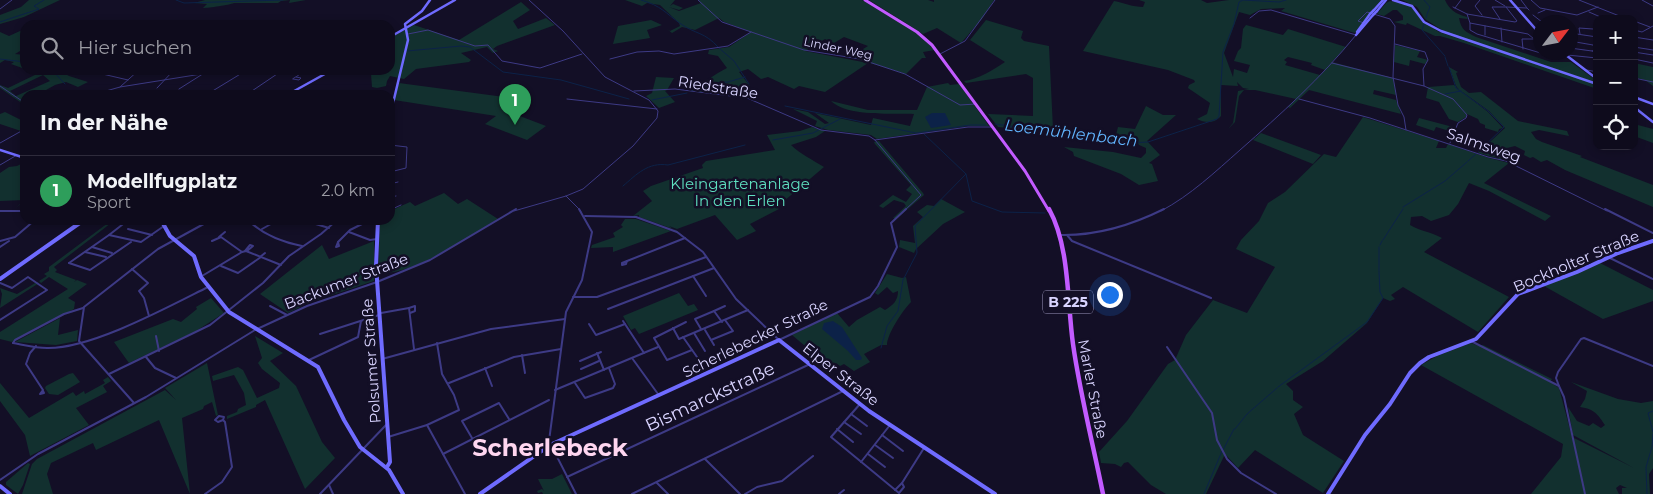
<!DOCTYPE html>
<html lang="de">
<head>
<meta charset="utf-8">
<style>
  :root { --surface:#0e0b1c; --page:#171425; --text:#f1f3f6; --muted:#9b9ba3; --line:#2e2b3b; --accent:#00e5ff }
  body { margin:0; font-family:Montserrat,sans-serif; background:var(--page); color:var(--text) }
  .controls { position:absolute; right:15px; top:15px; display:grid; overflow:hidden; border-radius:10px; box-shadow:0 2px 8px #0003 }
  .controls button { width:45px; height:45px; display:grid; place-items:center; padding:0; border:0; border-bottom:1px solid var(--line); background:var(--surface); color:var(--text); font:25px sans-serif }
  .compass { position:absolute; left:1533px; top:15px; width:45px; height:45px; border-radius:50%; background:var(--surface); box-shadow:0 2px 8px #0003; rotate:58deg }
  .you { position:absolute; left:1109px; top:294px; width:18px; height:18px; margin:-12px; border:4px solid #fff; border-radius:50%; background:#1a73e8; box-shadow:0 0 0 8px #1a73e833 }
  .badge { display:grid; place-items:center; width:32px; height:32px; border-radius:50%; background:var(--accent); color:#fff; font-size:16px; font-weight:700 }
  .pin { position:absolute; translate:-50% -41px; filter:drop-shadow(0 1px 2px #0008) }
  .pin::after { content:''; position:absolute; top:26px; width:18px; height:15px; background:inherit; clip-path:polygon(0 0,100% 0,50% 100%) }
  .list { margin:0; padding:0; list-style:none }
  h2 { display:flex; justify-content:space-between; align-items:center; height:65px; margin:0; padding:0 20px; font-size:21px }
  h2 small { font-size:16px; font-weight:400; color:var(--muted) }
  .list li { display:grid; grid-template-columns:32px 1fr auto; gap:15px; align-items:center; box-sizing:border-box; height:70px; padding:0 20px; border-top:1px solid var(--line) }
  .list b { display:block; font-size:19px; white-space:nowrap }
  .list p { margin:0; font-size:16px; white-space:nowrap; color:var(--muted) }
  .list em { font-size:16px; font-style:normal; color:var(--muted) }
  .icon { flex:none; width:28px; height:28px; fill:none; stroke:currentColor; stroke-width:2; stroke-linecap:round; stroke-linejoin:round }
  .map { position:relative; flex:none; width:1653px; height:494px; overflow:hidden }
  .search { position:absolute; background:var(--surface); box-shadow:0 2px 8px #0003; left:20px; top:20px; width:375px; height:55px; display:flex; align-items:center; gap:12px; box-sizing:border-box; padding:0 18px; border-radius:15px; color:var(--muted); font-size:19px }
  .panel { position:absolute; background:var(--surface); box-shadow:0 2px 8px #0003; left:20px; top:90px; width:375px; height:135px; border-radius:15px }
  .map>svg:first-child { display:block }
  .green { fill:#12302f; fill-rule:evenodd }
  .water { fill:#0c2248 }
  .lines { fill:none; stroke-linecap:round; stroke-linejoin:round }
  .stream { stroke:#0c2248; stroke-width:1 }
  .street-far1 { stroke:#3d3a85; stroke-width:1 }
  .street { stroke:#3d3a85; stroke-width:2 }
  .secondary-far1 { stroke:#6f6bff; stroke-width:2.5 }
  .secondary { stroke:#6f6bff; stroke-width:4 }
  .primary-far1 { stroke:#c25bff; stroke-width:3 }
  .primary { stroke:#c25bff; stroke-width:4.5 }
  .secondary-bridge { stroke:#6f6bff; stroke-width:2.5 }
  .labels { text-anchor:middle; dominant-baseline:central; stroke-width:5; stroke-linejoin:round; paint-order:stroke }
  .far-street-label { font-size:12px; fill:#d9d4ff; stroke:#130f26 }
  .shield { fill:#130f26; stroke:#9e99be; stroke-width:1 }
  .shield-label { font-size:14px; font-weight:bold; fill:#d9d4ff }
  .street-label { font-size:15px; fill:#d9d4ff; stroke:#130f26 }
  .park-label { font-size:15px; fill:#5fe0c0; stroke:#130f26 }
  .water-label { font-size:16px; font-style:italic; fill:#62b6ff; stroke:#130f26 }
  .near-street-label { font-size:18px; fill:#d9d4ff; stroke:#130f26 }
  .near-district-label { font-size:24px; font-weight:bold; fill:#ffd6f0; stroke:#130f26 }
</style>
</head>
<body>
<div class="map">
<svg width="1653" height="494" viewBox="0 0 1653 494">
  <rect width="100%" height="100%" fill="#130f26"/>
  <g class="green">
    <path d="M29,0H60L24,17L0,24V15L21,7Z"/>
    <path d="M205,0H306L289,3L290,0L281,1L278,3H234C229,5 209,8 203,8L207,4L194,3Z"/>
    <path d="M625,0H675L670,6L673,4L683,8L679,10L669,7L679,11L701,3L698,0H862L920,35L935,50L923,52L926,58H922L906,74L850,57L868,46L844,37L834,43L825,39L805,51L868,63L825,92L799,86L794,89L768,77L761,79L748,69L739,72L750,86L744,97L717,94L716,88H711L706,93L690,91C703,84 713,75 727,68L718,56L708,54L709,50L729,47L751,32L724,22L719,18L695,30L682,27L672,33L667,29L670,31L680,26L679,23L660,5L647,3L642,6Z"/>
    <path d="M869,0H928L934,2V0H994L982,19L961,43L937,28L923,34Z"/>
    <path d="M1139,0H1201L1207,3L1229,0H1381L1355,33L1281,11L1285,8L1261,9L1250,15L1239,12L1224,53L1233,77L1234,69L1247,73L1250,65L1234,61L1238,51L1241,48L1243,29L1246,25L1283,35L1288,29L1346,47L1332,62L1393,78L1396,95L1374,90L1373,94L1396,100L1401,114L1309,90L1290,108L1288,107L1296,99L1255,90H1244L1239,96L1235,122L1228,129L1233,123L1238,91L1249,89L1243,88L1237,82L1238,86L1221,85V116C1214,124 1205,123 1197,119L1207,114L1210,103L1188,88L1189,85L1195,82L1194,80L1168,70L1083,51L1114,1C1124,3 1133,7 1143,7L1145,2ZM1288,57L1312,63L1311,65L1325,70L1320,75L1285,65L1287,62L1284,60Z"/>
    <path d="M1402,0H1445C1449,9 1455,14 1467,17L1468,19L1459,18C1461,30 1466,32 1476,37L1551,62H1571L1597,81V83L1445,32L1425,19L1417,7Z"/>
    <path d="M1390,1L1410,5L1424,22L1439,32L1597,84V89L1464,43L1440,36H1435L1407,23L1406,25L1394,22L1403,20V16L1397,10H1393L1384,16L1377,14L1386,3Z"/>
    <path d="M521,2L530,10L513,21L518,29L546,18L555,25L497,46L493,49L498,51L493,53L487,47L461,53L471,60L469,62L416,69L404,79L390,76L387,81L386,86L377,88L372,87L371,74L333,70H390V38L414,25L459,40Z"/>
    <path d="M651,20L662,25L647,30L650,38L613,44L618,26Z"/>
    <path d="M986,20L1023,31L1021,38L1024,41L1049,46L1053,129L1103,136L1116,135L1118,127L1135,129L1146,106L1163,115H1176L1147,141L1160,155L1149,163L1152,164L1158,181L1139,185L1121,174L1074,156L1073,152L1064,147L1113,152L1141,158L1146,153V148L1139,145L1137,141L1097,140L1071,134L998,127L988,114L1033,116V78L1026,74L966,83L964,81C979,79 993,70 1005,62L970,40Z"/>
    <path d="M20,31L25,33V48L15,54L25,55V69L11,64L14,62L5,60L0,63V32L9,36Z"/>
    <path d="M1395,45L1420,51L1417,57L1428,60L1425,64L1410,60L1409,66L1394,62Z"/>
    <path d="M1634,63L1653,67V86L1645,80L1634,77Z"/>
    <path d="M1449,67L1458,72L1456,73L1461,87L1469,93L1481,92L1518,121L1567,131L1569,136L1539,130L1531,132L1536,139L1542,142L1582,156L1580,157L1653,185V207L1565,170L1547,160L1541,162L1533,157L1530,158L1524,155L1525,151L1515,146L1507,148L1506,150L1503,149L1496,155L1504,160L1478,153L1505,128L1489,111L1461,91L1488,112L1503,128L1499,129L1498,132L1485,128V125L1480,123L1478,119L1467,114L1466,117L1458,122L1449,119L1439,102L1426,98L1428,87L1454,85L1460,91L1456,86Z"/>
    <path d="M30,70H58L69,76L88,82L78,87L66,82L55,85L37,95H25V103L23,104L0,88V85L8,88L39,73ZM43,75L50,81L16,96L10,91Z"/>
    <path d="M656,77L674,78L667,90L665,91L675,102L659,108L646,96L652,93Z"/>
    <path d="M399,83L519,99L504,110L546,126L527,140L485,124L496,116L394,100Z"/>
    <path d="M948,83L950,85L959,84L989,126H968L877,139L871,135L828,130L815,126L817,121L793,109L808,112L825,124L829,123L815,113L871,125L873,118L910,126L914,114C892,113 848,117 831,101L868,110H917L927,87Z"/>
    <path d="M5,112L25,122V128L21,131L0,124V114Z"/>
    <path d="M1363,117L1439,141L1436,148H1446L1448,144L1489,158L1509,163L1484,183L1551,216L1545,221L1489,191L1469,183L1458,204L1449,215L1431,221L1422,216L1411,217L1410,225C1420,231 1431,232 1442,238L1424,252L1509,297L1478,332L1403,287L1391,295L1395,299L1390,301L1383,298L1367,323L1323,361L1286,384L1293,391V400L1303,407L1294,414L1303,435L1344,461L1323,493L1255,450L1238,468L1225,454L1206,494H1166L1151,485L1128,462L1124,463L1121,467L1115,464L1101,463L1099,452L1127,421L1168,364L1175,360L1186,335L1213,300L1247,313L1275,267L1236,249L1241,240L1259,221L1268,203L1285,192L1324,154L1336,157Z"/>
    <path d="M1419,118L1453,127L1455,128L1453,132L1436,127L1434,131L1416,125Z"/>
    <path d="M1634,124L1653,129V143L1634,136Z"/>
    <path d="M812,127L825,131L816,137L791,145C800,154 813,160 824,167L777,207L779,209L750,224L756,231L737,240L715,215L677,229L669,226L687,239L676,230L639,217V215L633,216L652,201L643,191L651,186L703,168L702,165L706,161L775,150L767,135L800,131Z"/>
    <path d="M1261,133L1321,155L1313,164L1253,140Z"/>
    <path d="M879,141L923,193L924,195L896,219L893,218L906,206L904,203L894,200L883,208L879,206L893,195L906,202L912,194L906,190L911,185L875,144L874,142Z"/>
    <path d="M25,162V200L16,208L24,200L0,201V173L9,167L17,166Z"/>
    <path d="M444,193L458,204L467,199L498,219C467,237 414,276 378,273L380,220H390V211L410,202L415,206Z"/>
    <path d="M941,199L965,212L943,224L916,249L914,253L899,247L900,240L915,243L913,226L923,217L917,212L927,205L934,206Z"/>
    <path d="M625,219H636L671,231L613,252V247L591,248L592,245L615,237L613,233L623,227L621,225Z"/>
    <path d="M112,220H115L54,267L57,270L55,272L76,280L74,282L77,280L87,284L68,298L75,302L74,309L12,342L0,339V332L68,289L49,277L41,283L39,281L47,276L44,274L49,271V267Z"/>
    <path d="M374,241V281L311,302L288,313L260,294L322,245L329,259Z"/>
    <path d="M1600,263L1653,290V301L1603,319L1544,286Z"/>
    <path d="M887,274L902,278L906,277L911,302C903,310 887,334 887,345H881L864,354L870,362L854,371L844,364L840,366L836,363L830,367L792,335L837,313L849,327L857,320L880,307L885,310C893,305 898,301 898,291L893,293L887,287L878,295L875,293Z"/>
    <path d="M37,282L39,283L0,308L2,294L0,288L17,294Z"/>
    <path d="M679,293L688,306L694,304L698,310L639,334L635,328L631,330L623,316Z"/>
    <path d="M211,298L224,313L196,331L129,363L114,342L173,319L181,322L197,309L196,307Z"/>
    <path d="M60,318L58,335L78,330L77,341L56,345L15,342Z"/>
    <path d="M255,336L283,353L270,361L296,386L322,442L335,458L305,489L265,400L256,405V407L227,419V416L237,412L238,409L246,405L244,393L234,375L213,381L212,376L238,367L243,370L257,398L279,388L280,383L262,369L258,363L262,358Z"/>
    <path d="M1471,343L1479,346L1483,345L1552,379L1550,382L1559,388L1572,437L1634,468L1573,435L1568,407L1577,421L1589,426L1593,423L1601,428L1605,425C1598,415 1595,409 1580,407L1585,399L1587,391L1571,382L1618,399L1641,403L1653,401V468L1649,474L1650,494H1622V488H1627L1620,485L1616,488L1619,494H1531L1561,457L1563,444L1421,365L1437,356Z"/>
    <path d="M207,363L218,415L216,416L212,402L204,406L203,409L182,418L190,494L159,420L96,450L93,443L51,463L47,474L53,494H22L32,464L37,459L165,390L176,400L165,388Z"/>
    <path d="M69,374L73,373L80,382L58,395L49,394L45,388L46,386Z"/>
    <path d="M108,377L111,381L103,386L107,392L76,408L89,425L30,456L25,435L0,401V383L29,418L73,392L76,396L84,391L85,394L105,383L103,380Z"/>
    <path d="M28,463L30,464L23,485L18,494L6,485V482Z"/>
    <path d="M562,474L572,494H543L542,492L538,493L537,491L542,489L544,491L538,479H552Z"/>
  </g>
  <g class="water">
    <path d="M932,113H945L951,125L931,128L925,117Z"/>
    <path d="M833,321L842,327L862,358L861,360H856L848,351L822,329L824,323Z"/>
  </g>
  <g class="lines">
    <g class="stream">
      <path d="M176,0L184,3L283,0"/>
      <path d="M641,0C662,6 665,13 681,24C695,34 705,32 718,47"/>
      <path d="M1424,0L1430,7L1427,14"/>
      <path d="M1426,18L1427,15"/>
      <path d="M0,22L39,9L34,6L44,0"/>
      <path d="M1424,24L1422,30L1445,56"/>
      <path d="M719,48L734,61L749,84"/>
      <path d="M407,51L461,46L470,47L503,72L561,80L629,99"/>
      <path d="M1445,57L1448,66"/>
      <path d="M0,59L25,62"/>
      <path d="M1449,67L1456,88L1488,111L1504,127L1478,152"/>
      <path d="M52,70L65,84"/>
      <path d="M691,91L706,83L728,82L745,77"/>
      <path d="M1445,94L1461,91"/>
      <path d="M652,100L687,93"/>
      <path d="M785,106L916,133L970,125H985"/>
      <path d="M995,124L1129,143L1148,142L1217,119L1219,116L1223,52L1234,24L1239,2L1243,0L1279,2L1286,0"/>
      <path d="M773,140L813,133L840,119"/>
      <path d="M1468,161L1476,154"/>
      <path d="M966,174L972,201L1002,212L1045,213"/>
      <path d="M623,186C637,174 648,162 668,165L745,145"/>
      <path d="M1403,207L1445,181L1467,162"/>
      <path d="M1383,240L1403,209"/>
      <path d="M1380,245L1382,241"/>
      <path d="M1379,247V271"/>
      <path d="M881,348L887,326L898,311L903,280L917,253L915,226L966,174L924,134"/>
      <path d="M1278,387L1367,322L1383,298L1380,292L1379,272"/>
      <path d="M1653,411L1648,413L1653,432"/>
      <path d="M1235,429L1247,414L1277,388"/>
      <path d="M1223,450L1234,429"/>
      <path d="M1204,494L1222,451"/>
      <path d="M1647,494L1646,467L1652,447L1653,434"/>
    </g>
    <g class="street-far1">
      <path d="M698,0L722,22L804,50L860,59L905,74L960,105L976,104"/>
      <path d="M1480,0L1475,6L1482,15"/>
      <path d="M1495,0L1505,6"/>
      <path d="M1521,0L1527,8"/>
      <path d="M1531,0L1540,8L1577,15L1598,7"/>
      <path d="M1579,0L1627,19"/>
      <path d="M1642,0L1653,6"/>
      <path d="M1453,7L1467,14L1515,22L1517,21L1506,7L1527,8L1529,10"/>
      <path d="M1455,8L1461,0"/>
      <path d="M0,9L12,0"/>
      <path d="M1589,12L1605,19"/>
      <path d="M1538,13L1545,10"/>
      <path d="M1467,14L1470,23"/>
      <path d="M1533,15L1542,22"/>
      <path d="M1500,19L1492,7H1506"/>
      <path d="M1634,21L1650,27"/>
      <path d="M1364,23L1358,21L1367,12L1390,19L1395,26L1393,77L1398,105L1404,117L1406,130"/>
      <path d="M1485,26V35"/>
      <path d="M1501,28L1502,42"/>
      <path d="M1634,30L1642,32L1653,26"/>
      <path d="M1570,33L1597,37"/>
      <path d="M408,34L428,30L475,46L488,45L502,61L540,68L582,54"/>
      <path d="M1580,34L1579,28L1593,29L1597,32"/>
      <path d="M1634,37L1653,40"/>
      <path d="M1570,41L1593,45L1595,49L1592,51L1570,48"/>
      <path d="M1540,44L1528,34L1470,23V30L1477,34L1554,57L1549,52"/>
      <path d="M1634,47L1653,50"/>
      <path d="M1523,49L1522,39H1540"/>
      <path d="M1592,51L1597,54"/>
      <path d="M940,54L965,41L995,0"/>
      <path d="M1567,55L1597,58"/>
      <path d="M1555,57H1562"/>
      <path d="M610,59L637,52L659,51L674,54L728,46L751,32"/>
      <path d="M1634,59L1653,63"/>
      <path d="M1636,59L1634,52L1653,55"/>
      <path d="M1332,63L1424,86L1423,69L1428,60L1425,52L1395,44"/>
      <path d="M97,70L94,72L128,80"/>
      <path d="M1587,70L1597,72"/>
      <path d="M296,77L301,78L299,80L293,79Z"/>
      <path d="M296,77L304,71"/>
      <path d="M1634,78L1653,82"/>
      <path d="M0,86L25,103"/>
      <path d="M1424,86L1453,99L1467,115L1466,118L1458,123L1450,143"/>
      <path d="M120,87L139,70"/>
      <path d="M157,88L174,70"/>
      <path d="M179,89L209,70"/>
      <path d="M634,91L675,89L747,98L821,130L869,136L875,140L921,195L904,211"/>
      <path d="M53,95L60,91L70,95"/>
      <path d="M57,95L63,92"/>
      <path d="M92,95L120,87L214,72L312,70L326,73"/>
      <path d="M206,95L247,70"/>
      <path d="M246,95L283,70"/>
      <path d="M567,99L657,109"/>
      <path d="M1299,99L1370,118L1488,157L1506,161L1607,211"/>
      <path d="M875,140L968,127H992"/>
      <path d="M0,143L25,129"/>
      <path d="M390,145L407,147L406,168L390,172"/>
      <path d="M0,165L17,155"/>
      <path d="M390,184L398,182"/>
      <path d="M566,196L581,211"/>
      <path d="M390,197L396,196"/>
      <path d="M390,210L401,205"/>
      <path d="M514,211L566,196L583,189L633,146L657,118L658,111L649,100L605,77L563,31L529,0"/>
      <path d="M1161,211C1191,195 1215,172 1240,150C1281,114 1321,78 1356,35L1271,10L1259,11L1250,18"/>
    </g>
    <g class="street">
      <path d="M1605,209L1653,233"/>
      <path d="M0,211H25"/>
      <path d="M585,216L636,217L677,232L703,252L736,299L779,340L870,297L878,286L897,247L891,223L906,209"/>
      <path d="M248,220C262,234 282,242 302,246"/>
      <path d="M127,221L109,235L141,242L164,226"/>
      <path d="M309,222L329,228"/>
      <path d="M128,229L152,235"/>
      <path d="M262,229L278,220"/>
      <path d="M349,232L370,240L377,239"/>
      <path d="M1059,235C1095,236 1132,225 1164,209"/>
      <path d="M1067,235L1072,241L1211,298"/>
      <path d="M219,237L225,232"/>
      <path d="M0,241L15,237L35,220"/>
      <path d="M212,241L221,237L242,252L246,251L281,265"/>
      <path d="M338,242L339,246L336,247Z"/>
      <path d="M338,242L350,230L370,220"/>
      <path d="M0,247L9,241"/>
      <path d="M92,247L112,253"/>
      <path d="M245,251L250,245L253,246L247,251"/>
      <path d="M85,252L106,257"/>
      <path d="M260,257L265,253"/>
      <path d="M1610,258L1653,279"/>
      <path d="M627,261L626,264L622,265V263Z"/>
      <path d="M627,261L685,238"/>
      <path d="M69,263L90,270L131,242"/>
      <path d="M69,263L109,235"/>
      <path d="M221,266L238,273L261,257"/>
      <path d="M132,269L148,283L139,291L144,298L149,316"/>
      <path d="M202,276L242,252"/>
      <path d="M693,276L706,296"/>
      <path d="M0,283L12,288L28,277L47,290L0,320"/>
      <path d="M573,297H597L706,257"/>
      <path d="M270,306L287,315"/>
      <path d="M409,308L415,306V311L410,313"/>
      <path d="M608,309L714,268"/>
      <path d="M714,311L725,306"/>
      <path d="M381,313L409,308L414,349"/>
      <path d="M623,321L644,353"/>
      <path d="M686,322L654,338L667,360L692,350"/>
      <path d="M589,324L596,335L625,324"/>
      <path d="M673,328L679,339L748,310"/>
      <path d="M701,329L695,319L714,311L722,322"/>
      <path d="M705,330L714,345"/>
      <path d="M694,333L705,351"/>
      <path d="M320,334L379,315"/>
      <path d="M156,336L159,351"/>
      <path d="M683,337L697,357"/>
      <path d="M711,340L733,331L725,320"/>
      <path d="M1471,341L1559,386L1564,397L1585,494"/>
      <path d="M13,343C24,345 36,348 47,348C91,349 168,307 208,287"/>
      <path d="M13,343L15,340L64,314L83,308"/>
      <path d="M36,346L30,353L26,364L43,390L40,394L44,393L43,391"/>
      <path d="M1167,347L1212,413L1217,440L1227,459L1241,473L1276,494"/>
      <path d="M597,353L604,370"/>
      <path d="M522,355L525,373"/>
      <path d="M146,357L155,368L176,378"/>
      <path d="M632,358L658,394"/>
      <path d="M382,359L491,329L565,319"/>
      <path d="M309,360L358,337L361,321"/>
      <path d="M580,361L601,352"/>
      <path d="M485,368L492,386"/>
      <path d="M581,369L599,361"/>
      <path d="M109,374L210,325L263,283L289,256L321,234L337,220"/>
      <path d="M449,383L514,357L561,349"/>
      <path d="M575,383L585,398L613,388L615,384L609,368"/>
      <path d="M1559,386L1556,378L1558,372L1581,339L1584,338L1653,366"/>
      <path d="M555,390L658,347"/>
      <path d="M134,403L79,341L84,307L158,249L211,220"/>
      <path d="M860,404L831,437L899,493L904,487L902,483L924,448"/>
      <path d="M851,414L867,426"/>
      <path d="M219,416L224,417L223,420L218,422L215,420Z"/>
      <path d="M844,422L861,434"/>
      <path d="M427,425L465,494"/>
      <path d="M837,429L853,442"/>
      <path d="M882,435L903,451"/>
      <path d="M388,437L427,425L459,410L454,395L442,374L437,343"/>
      <path d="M472,438L462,421L499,403L509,419"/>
      <path d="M875,445L893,458"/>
      <path d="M443,454L549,400"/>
      <path d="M868,454L885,467"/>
      <path d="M705,459L740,494"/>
      <path d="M861,462L890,425"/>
      <path d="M567,477L808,365"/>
      <path d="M0,480L38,454L146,397L255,330L307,306L377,282L430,260L516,209"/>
      <path d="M657,483L668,494"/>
      <path d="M329,485L333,494"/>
      <path d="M895,490L902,483"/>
      <path d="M205,494L222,482L232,467L225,422L223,420"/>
      <path d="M320,494L386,425"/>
      <path d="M576,494L549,441L566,312L582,280L592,232L579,209"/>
      <path d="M632,494L843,391"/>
      <path d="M745,494L757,487L782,481L813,456"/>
      <path d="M839,494L844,490"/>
    </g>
    <g class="secondary-far1">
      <path d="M1393,0L1412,6L1424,22L1441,31L1597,84"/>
      <path d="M1510,0L1540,34"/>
      <path d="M1374,10L1383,0"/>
      <path d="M1377,11L1386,0"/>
      <path d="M1357,32L1370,14"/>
      <path d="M1356,35L1373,15"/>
      <path d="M390,37L455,0"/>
      <path d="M1562,52L1597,79"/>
      <path d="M287,95L332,70"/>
      <path d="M1634,97L1653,104"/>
      <path d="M1634,107L1653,122"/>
      <path d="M390,116L408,40L405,24L422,11L430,0"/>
      <path d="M0,150L25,158"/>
    </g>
    <g class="secondary">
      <path d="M161,220L170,236L194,256L201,277L229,312L318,367L344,420L360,447L389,470L403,494"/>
      <path d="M378,220L376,266L390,462L387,467"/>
      <path d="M0,279L84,220"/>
      <path d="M0,486L10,494"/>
      <path d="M480,494L550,445L779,340L869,411L995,494"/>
      <path d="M1328,494L1365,435L1390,404L1410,373L1420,363L1429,357L1476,339L1518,294L1577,272L1618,253L1653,241"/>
    </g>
    <path class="primary-far1" d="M865,0L917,32L932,45L1025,171L1049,211"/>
    <path class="primary" d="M1049,209C1070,247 1067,302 1073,344C1080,394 1093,444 1103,494"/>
    <g class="secondary-bridge">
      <path d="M1370,14L1374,10"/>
      <path d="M1373,15L1377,11"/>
    </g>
  </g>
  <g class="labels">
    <g class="far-street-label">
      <text transform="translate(838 48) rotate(12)">Linder Weg</text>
    </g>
    <rect class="shield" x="1043" y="290.5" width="50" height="23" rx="4"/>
    <g class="shield-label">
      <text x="1068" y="302">B 225</text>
    </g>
    <g class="street-label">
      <text transform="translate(718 87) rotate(9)">Riedstraße</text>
      <text transform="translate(1484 145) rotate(19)">Salmsweg</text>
      <text transform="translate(1576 261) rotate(-23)">Bockholter Straße</text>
      <text transform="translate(346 281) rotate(-21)">Backumer Straße</text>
      <text transform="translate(755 338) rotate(-26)">Scherlebecker Straße</text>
      <text transform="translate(371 361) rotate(-94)">Polsumer Straße</text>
      <text transform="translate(841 374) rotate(38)">Elper Straße</text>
      <text transform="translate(1093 389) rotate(79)">Marler Straße</text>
    </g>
    <g class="park-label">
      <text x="740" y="183">Kleingartenanlage<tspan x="740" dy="17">In den Erlen</tspan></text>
    </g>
    <g class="water-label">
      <text transform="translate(1071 133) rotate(7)">Loemühlenbach</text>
    </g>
    <g class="near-street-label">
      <text transform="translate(710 397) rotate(-25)">Bismarckstraße</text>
    </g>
    <g class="near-district-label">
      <text x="550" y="447">Scherlebeck</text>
    </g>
  </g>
</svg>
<div class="controls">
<button>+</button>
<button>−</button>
<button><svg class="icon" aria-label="locate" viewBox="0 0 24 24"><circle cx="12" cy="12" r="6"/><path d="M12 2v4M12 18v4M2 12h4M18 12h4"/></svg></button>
</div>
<svg class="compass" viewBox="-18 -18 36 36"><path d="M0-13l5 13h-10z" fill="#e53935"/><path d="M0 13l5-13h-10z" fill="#9b9ba3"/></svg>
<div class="you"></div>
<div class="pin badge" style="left:515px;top:125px;background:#2e9e5b">1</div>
<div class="search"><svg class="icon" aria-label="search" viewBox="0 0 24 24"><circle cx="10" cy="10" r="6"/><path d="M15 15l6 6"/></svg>Hier suchen</div>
<section class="panel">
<h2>In der Nähe<small></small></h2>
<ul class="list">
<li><span class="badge" style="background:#2e9e5b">1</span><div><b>Modellfugplatz</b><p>Sport</p></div><em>2.0 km</em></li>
</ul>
</section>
</div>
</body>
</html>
